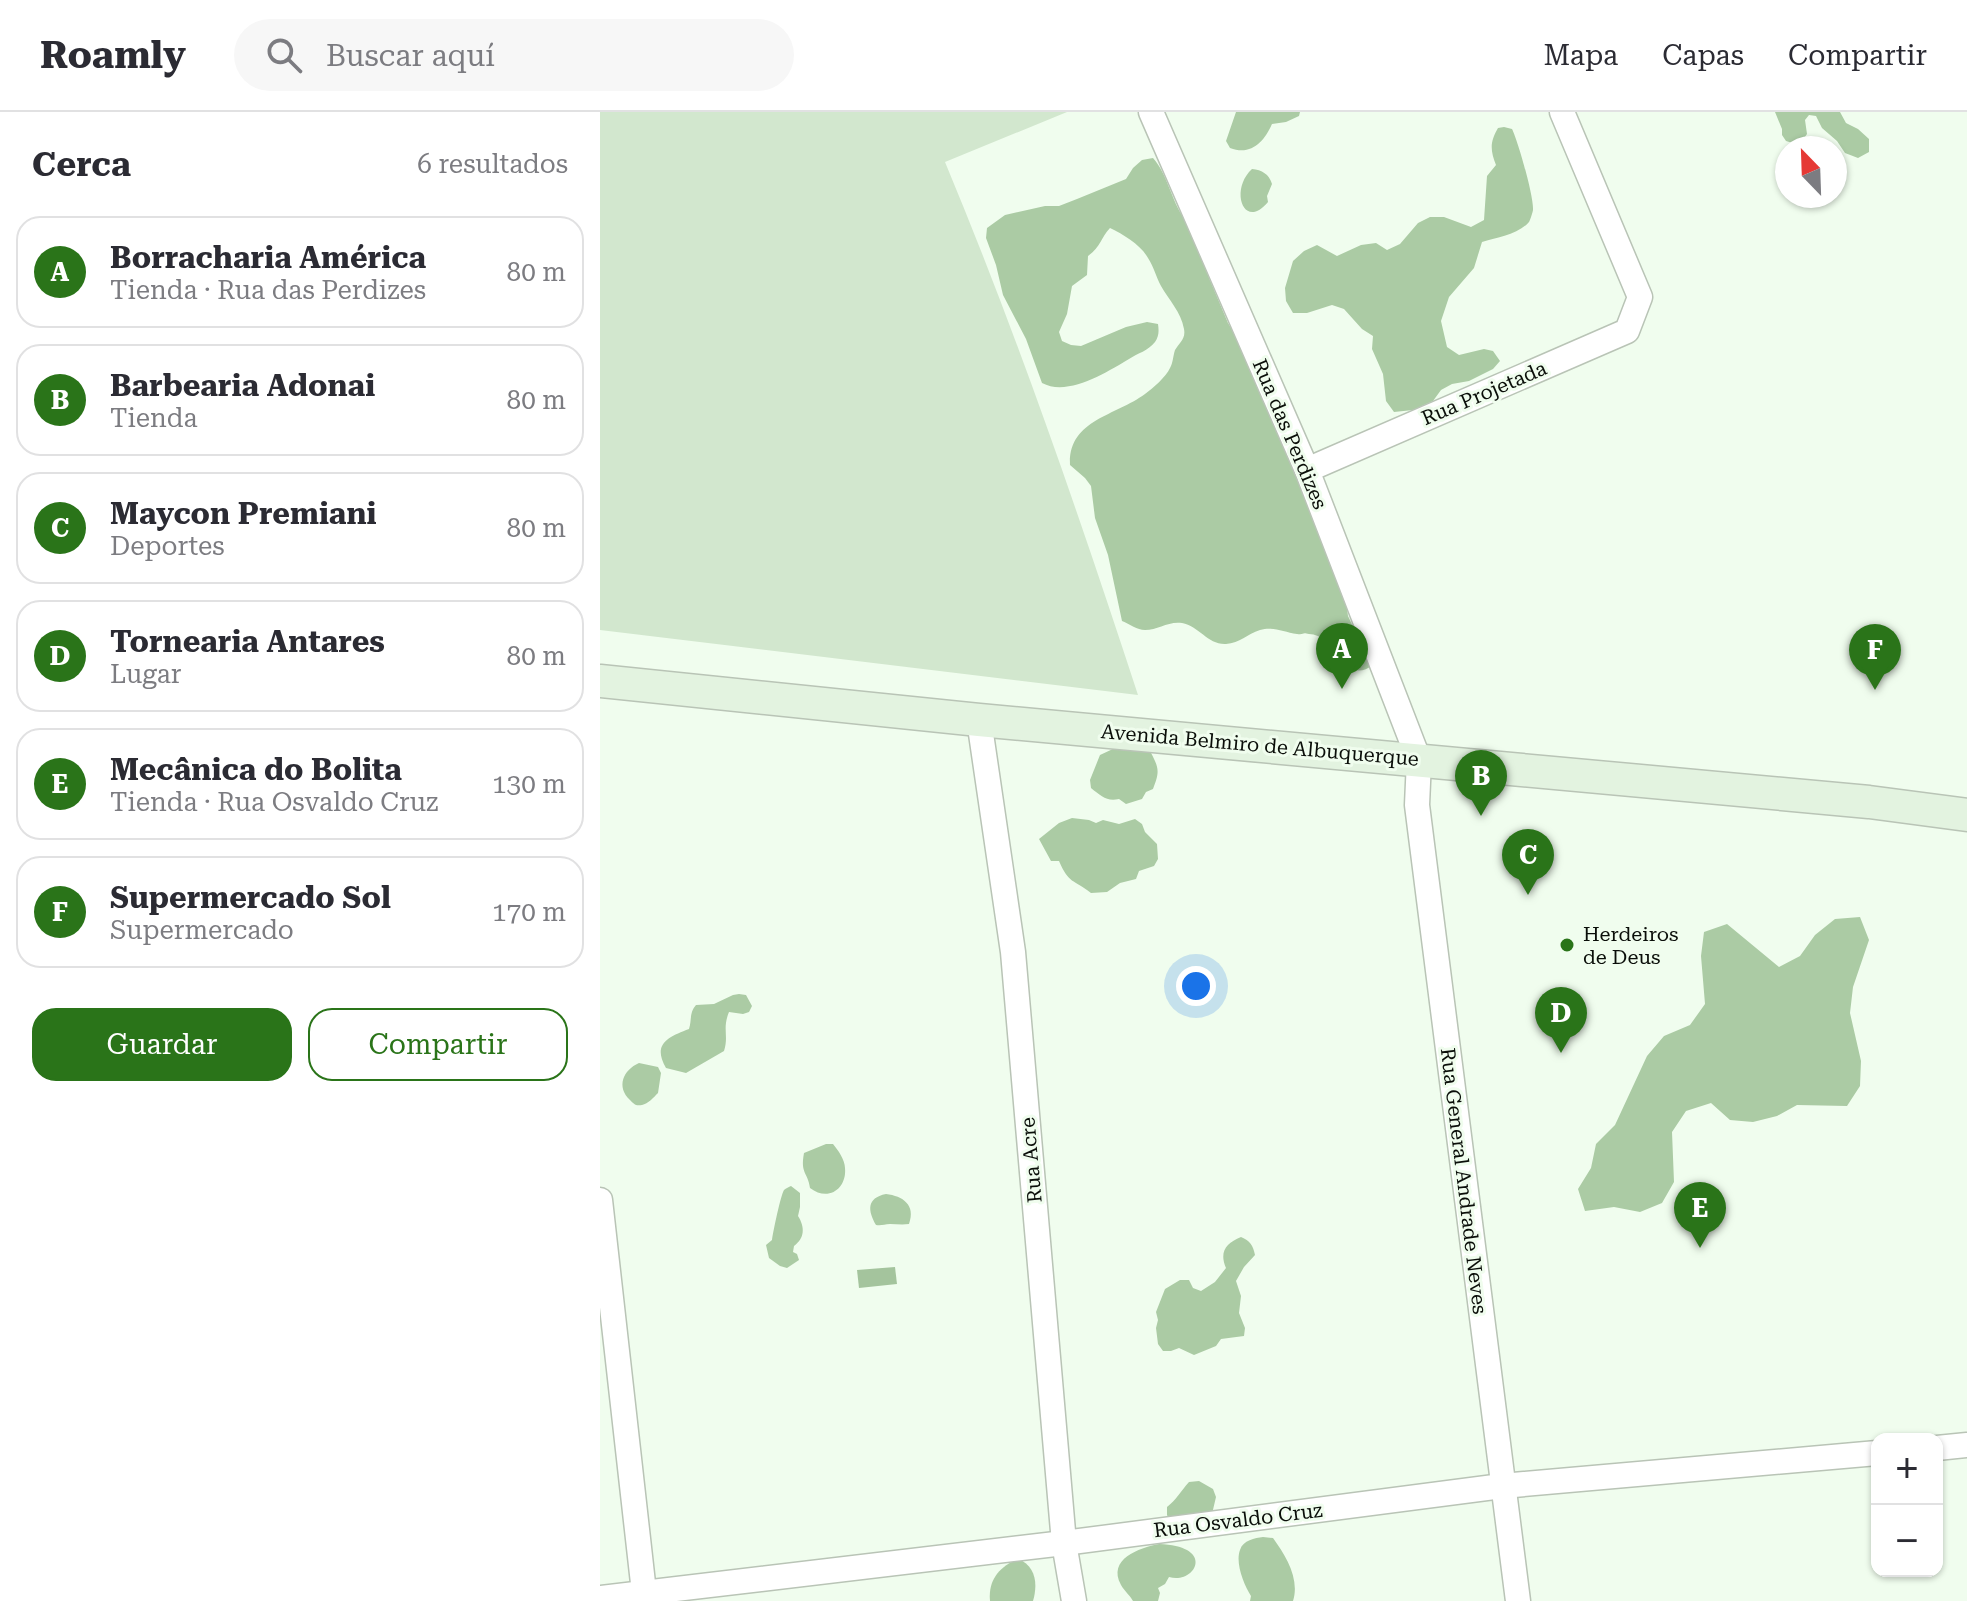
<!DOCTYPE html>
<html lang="es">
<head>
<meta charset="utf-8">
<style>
  :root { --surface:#fff; --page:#f7f7f7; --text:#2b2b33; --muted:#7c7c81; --line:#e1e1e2; --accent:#2a7419 }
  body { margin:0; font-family:"Roboto Serif",serif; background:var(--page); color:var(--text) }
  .controls { position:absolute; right:24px; bottom:24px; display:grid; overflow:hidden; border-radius:16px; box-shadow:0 2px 6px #0004 }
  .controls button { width:72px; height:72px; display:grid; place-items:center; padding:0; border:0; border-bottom:2px solid var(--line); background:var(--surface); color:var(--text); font:40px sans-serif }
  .compass { position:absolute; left:1175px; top:24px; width:72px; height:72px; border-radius:50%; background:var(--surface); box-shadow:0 2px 6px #0004; rotate:337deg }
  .you { position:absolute; left:596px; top:874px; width:28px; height:28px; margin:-20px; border:6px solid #fff; border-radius:50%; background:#1a73e8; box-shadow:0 0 0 12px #1a73e833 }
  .badge { display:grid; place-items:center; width:52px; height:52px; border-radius:50%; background:var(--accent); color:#fff; font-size:26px; font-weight:700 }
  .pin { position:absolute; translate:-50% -66px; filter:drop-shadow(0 2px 4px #0008) }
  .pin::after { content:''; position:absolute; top:42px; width:28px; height:24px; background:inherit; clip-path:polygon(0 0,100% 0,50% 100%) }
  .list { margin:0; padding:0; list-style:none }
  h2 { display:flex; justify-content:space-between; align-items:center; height:104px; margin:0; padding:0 32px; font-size:34px }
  h2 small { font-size:26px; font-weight:400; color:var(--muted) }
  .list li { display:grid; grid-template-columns:52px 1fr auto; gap:24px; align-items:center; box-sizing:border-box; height:112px; margin:0 16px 16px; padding:0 16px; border:2px solid var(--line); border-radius:24px }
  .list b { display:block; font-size:30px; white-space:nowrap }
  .list p { margin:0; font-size:26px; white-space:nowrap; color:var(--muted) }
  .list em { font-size:26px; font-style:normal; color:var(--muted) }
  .actions { display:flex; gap:16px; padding:24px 32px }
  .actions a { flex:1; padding:18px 0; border:2px solid var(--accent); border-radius:24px; text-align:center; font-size:28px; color:var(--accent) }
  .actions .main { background:var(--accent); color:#fff }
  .icon { flex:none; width:44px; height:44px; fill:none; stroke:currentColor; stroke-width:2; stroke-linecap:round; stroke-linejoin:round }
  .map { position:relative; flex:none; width:1367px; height:1489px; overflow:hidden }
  header { display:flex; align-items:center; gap:48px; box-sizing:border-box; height:112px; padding:0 40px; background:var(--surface); border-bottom:2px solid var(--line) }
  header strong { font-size:38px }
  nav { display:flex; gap:44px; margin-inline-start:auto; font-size:28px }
  .search { width:560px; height:72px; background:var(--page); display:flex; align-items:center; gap:20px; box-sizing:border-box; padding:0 28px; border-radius:44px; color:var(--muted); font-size:30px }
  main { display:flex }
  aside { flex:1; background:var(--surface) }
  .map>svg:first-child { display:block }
  .green { fill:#d2e7ce }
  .forest { fill:#abcba4 }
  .water { fill:#a4c49d }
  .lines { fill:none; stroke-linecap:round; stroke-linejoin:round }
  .minor-casing { stroke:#b9c4b6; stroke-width:27 }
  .secondary-casing { stroke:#b9c4b6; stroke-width:35 }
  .minor { stroke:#fff; stroke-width:24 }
  .secondary { stroke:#e3f3e0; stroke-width:32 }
  .poi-dot { fill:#2a7419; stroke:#f0fdee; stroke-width:3 }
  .labels { text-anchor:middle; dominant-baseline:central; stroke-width:6; stroke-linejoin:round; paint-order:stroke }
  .street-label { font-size:20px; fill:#0a0e09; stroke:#f0fdee }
  .poi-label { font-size:20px; fill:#0a0e09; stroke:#f0fdee; text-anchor:start }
</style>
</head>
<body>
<header>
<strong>Roamly</strong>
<div class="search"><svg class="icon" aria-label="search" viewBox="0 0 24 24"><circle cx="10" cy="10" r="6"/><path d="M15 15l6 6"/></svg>Buscar aquí</div>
<nav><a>Mapa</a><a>Capas</a><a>Compartir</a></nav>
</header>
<main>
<aside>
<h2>Cerca<small>6 resultados</small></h2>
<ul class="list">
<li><span class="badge">A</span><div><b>Borracharia América</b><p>Tienda · Rua das Perdizes</p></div><em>80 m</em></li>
<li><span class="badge">B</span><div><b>Barbearia Adonai</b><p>Tienda</p></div><em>80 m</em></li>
<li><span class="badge">C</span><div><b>Maycon Premiani</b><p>Deportes</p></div><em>80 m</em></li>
<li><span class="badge">D</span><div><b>Tornearia Antares</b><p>Lugar</p></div><em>80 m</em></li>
<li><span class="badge">E</span><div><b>Mecânica do Bolita</b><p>Tienda · Rua Osvaldo Cruz</p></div><em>130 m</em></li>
<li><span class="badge">F</span><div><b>Supermercado Sol</b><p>Supermercado</p></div><em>170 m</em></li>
</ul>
<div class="actions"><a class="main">Guardar</a><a>Compartir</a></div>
</aside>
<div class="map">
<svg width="1367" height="1489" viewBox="0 0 1367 1489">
  <rect width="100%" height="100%" fill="#f0fdee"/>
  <path class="green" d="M0,0H467L345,50C418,225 479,403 538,583L0,518Z"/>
  <g class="forest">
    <path d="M636,0H700L699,4L686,10L672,12C664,30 651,44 630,36L626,29Z"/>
    <path d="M1175,0H1240L1246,11L1258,17L1269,27V40L1258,46L1245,41L1237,29L1222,16L1216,4L1209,3L1205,8L1207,22L1199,33L1186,29L1182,23V17Z"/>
    <path d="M904,15L912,17C918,29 934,85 933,98C933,99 930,109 929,110C919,122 896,126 882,130L874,156L849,185L841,209L847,235L859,243L884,237L893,239L900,249L893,257L869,269L852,272L841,278L833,289L813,298L794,300L786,289L783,262L772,237L773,224L762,217L744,197L732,193L707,201H693L686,189L685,176L693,149L704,139L717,133L737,144L761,133L776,131L787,138L800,132L818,111L830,105H844L871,115L884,108L887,64L896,53C890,38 890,30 898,16Z"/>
    <path d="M553,46C568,63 571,88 584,106L628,211L652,249L746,489L748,504L757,523L766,532L772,553C761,564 744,557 736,545C732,539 731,534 726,529C721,525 715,522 709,522C701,520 705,523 697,522C684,520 673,514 660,518C647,522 640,531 626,532C608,533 599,514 582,511C568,509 558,518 545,518C537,518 530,512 522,509L508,443L495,406L491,374L485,366L470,353C468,308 515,304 545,282C553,276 566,265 570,256C573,251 573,244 575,238C579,231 586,227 584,217C581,200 569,188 561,174C556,165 554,155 548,146C540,132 524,123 510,116C501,125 501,135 488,144L487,163L472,174L467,202L459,220L462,229L471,233L481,234L526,215L547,210L558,212C559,219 559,224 555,230C548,239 538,241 529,247C507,260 468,285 442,271L426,227L403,183L396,153L386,126L387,116L405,103L445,94H459L477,87L526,67L533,56L542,48Z"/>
    <path d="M652,57C662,58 669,62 672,72L667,84L668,90C644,119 629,78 652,57Z"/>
    <path d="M515,636L550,639C559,656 560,659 553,677L546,680L542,687L526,692L519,687C507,690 501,684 491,676L490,668L500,643Z"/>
    <path d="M472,706L489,708L496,711L503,708L519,712L535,707L542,712L545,720L557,732L558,747L554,754L539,759L536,767L520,771L507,780L491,781C473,767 469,772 459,749H451L439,727L459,711Z"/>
    <path d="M1260,805L1269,828L1253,875L1250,901L1261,949L1260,974L1247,994L1197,993L1177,1004L1153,1010L1130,1008L1111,991L1086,999L1072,1020L1074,1070L1062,1091L1040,1100L1014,1095L985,1099L978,1077L991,1056L996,1032L1015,1013L1047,944L1064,924L1090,913L1105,892L1101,844L1104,820L1127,812L1179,855L1200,844L1215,823L1235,807Z"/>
    <path d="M139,882L146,883L152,894L149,900L143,902L129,900C122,917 129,924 124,939L86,961L66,956C52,932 68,925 89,917C92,908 89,901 96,893L114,892L133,883Z"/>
    <path d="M39,951L58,955L61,961L58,981C54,985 48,992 42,993C35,994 34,992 30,988C16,975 23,958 39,951Z"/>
    <path d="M226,1032H233C238,1038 245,1048 245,1056C247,1077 228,1090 210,1076C208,1060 200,1062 204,1041Z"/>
    <path d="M191,1074L200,1081V1095L198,1104C205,1115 205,1126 194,1134L193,1140L197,1142L199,1148L187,1156L180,1154L169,1146L166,1133L172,1128C173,1120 181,1082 184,1078C186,1076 189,1075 191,1074Z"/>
    <path d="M286,1082C303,1084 316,1093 309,1112C302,1113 296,1112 290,1112C284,1112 282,1114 276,1113C268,1099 266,1086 286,1082Z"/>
    <path d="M641,1125C650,1129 653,1133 655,1143L644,1155L636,1169L641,1184L639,1201L645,1216L644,1224L621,1227L616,1234L594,1243L579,1236L571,1239H563L558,1232L556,1216L558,1208L556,1200L565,1177L580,1168H589L593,1176L601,1179L615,1170L626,1156C619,1140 626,1131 641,1125Z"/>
    <path d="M599,1369L613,1377L616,1385L612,1402L571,1411L567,1403V1395C576,1388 581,1379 589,1370Z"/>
    <path d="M663,1425L673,1426C686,1444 700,1467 693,1489H650L651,1484C644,1473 635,1451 640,1438C643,1428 655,1426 663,1425Z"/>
    <path d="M559,1432C617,1434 595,1473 569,1465L565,1472L558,1476L560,1481L558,1489H533C530,1483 525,1480 521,1473C507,1447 539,1436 559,1432Z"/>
    <path d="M418,1447C436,1454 438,1472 433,1489H390C388,1468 399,1455 418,1447Z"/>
  </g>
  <path class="water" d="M295,1155L297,1172L259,1176L257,1158Z"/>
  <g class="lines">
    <g class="minor-casing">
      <g id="minor">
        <path d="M551,0L707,358L819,648L817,693L918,1489"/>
        <path d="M707,358L1027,219L1040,185L962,0"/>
        <path d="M379,608L413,840L464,1431L474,1489"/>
        <path d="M0,1088L45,1489"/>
        <path d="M1337,1336L1367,1333"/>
        <path d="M0,1486L464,1431L902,1374L1277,1341"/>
      </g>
    </g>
    <g class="secondary-casing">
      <path id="secondary" d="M0,569L379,608L1269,690L1367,703"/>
    </g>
    <use href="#minor" class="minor"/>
    <use href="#secondary" class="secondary"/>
  </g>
  <circle class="poi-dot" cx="967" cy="833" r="8"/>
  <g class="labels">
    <g class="street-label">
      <text transform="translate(884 281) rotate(-23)">Rua Projetada</text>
      <text transform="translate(690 322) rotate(67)">Rua das Perdizes</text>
      <text transform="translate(660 633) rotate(5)">Avenida Belmiro de Albuquerque</text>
      <text transform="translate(431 1048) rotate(-95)">Rua Acre</text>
      <text transform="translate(864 1069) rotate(83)">Rua General Andrade Neves</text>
      <text transform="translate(638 1408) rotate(-7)">Rua Osvaldo Cruz</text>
    </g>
    <g class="poi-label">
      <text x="983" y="822">Herdeiros<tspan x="983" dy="23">de Deus</tspan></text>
    </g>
  </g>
</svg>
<div class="controls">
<button>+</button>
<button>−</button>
</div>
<svg class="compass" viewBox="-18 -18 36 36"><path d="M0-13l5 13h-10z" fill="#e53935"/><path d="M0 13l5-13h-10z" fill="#7c7c81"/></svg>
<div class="you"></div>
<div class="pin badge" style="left:742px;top:577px">A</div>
<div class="pin badge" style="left:881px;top:704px">B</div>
<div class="pin badge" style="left:928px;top:783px">C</div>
<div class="pin badge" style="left:961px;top:941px">D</div>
<div class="pin badge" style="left:1100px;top:1136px">E</div>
<div class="pin badge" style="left:1275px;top:578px">F</div>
</div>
</main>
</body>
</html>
